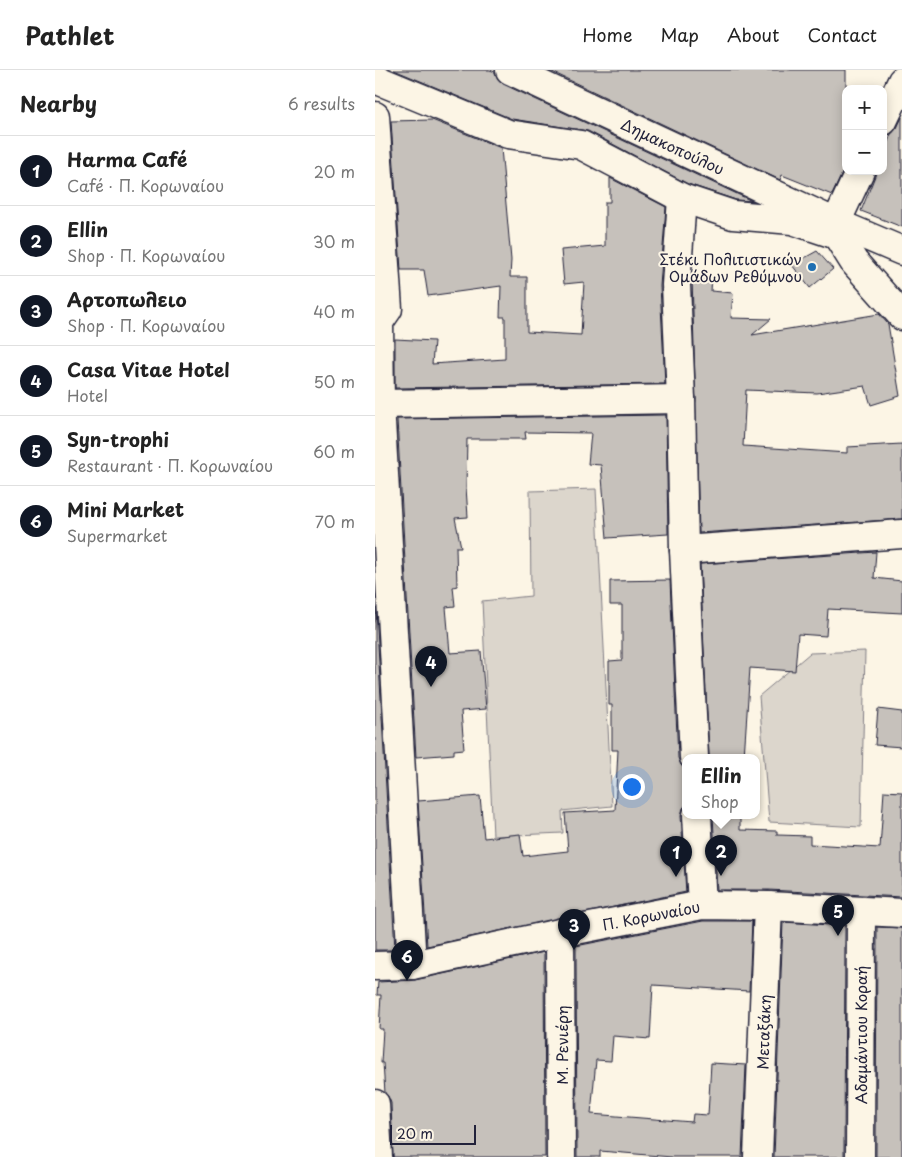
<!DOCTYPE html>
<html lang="en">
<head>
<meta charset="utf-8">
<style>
  :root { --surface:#fff; --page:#f2f2f2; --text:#222; --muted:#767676; --line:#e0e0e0; --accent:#111827 }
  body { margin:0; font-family:"Playpen Sans",sans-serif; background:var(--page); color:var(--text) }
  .controls { position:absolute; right:15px; top:15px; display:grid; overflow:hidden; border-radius:10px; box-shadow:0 2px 12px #0003 }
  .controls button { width:45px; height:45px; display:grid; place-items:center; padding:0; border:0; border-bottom:1px solid var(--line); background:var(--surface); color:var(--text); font:25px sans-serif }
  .scale { position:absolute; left:15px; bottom:12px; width:86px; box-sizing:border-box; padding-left:5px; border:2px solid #22223b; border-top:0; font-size:14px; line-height:18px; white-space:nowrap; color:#22223b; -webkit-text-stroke:4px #fcf5e5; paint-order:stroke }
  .you { position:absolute; left:256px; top:716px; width:18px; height:18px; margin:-12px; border:4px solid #fff; border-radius:50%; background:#1a73e8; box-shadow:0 0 0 8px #1a73e833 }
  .badge { display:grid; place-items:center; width:32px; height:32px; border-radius:50%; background:var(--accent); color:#fff; font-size:16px; font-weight:700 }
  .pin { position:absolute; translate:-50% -41px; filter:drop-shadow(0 1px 2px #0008) }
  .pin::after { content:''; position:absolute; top:26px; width:18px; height:15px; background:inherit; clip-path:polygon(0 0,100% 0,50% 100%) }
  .popup { position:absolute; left:307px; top:684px; width:78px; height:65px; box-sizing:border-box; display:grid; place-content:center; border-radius:10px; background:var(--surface); filter:drop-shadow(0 1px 4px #0005); font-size:16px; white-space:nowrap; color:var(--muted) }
  .popup b { font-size:19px; color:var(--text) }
  .popup::after { content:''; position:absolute; left:50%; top:100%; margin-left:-10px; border:10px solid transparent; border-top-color:var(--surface) }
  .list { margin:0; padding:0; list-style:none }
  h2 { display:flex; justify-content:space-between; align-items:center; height:65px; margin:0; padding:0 20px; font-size:21px }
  h2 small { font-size:16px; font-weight:400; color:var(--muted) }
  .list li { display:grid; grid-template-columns:32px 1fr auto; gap:15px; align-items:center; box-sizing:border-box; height:70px; padding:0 20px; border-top:1px solid var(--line) }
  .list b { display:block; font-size:19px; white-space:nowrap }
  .list p { margin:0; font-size:16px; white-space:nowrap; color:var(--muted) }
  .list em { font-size:16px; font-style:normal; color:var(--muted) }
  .map { position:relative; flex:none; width:527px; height:1087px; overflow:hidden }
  header { display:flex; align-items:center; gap:30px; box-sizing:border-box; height:70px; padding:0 25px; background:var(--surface); border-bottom:1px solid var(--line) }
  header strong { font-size:24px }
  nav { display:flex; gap:28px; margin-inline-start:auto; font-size:18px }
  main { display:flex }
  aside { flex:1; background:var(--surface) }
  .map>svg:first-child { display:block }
  .green { fill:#dcd6cc; stroke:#7f7c84 }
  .building { fill:#c6c1bb; stroke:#22223b }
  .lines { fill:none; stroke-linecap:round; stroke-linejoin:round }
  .minor-casing { stroke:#22223b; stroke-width:31 }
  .minor { stroke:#fcf5e5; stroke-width:28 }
  .poi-dot { fill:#1f6fb2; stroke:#fcf5e5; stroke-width:2 }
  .labels { text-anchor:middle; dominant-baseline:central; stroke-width:4; stroke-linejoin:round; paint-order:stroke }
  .street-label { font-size:15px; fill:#22223b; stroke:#fcf5e5 }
  .poi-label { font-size:15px; fill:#22223b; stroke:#fcf5e5; text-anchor:end }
</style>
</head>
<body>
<header>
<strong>Pathlet</strong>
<nav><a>Home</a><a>Map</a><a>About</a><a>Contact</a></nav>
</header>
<main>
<aside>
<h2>Nearby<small>6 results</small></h2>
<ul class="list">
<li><span class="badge">1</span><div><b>Harma Café</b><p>Café · Π. Κορωναίου</p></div><em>20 m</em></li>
<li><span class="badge">2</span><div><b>Ellin</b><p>Shop · Π. Κορωναίου</p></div><em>30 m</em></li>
<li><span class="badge">3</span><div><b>Αρτοπωλειο</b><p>Shop · Π. Κορωναίου</p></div><em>40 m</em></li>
<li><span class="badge">4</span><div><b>Casa Vitae Hotel</b><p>Hotel</p></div><em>50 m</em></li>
<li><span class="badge">5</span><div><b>Syn-trophi</b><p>Restaurant · Π. Κορωναίου</p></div><em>60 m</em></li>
<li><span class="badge">6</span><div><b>Mini Market</b><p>Supermarket</p></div><em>70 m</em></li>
</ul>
</aside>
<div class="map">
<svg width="527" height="1087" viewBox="0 0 527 1087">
  <rect width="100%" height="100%" fill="#fcf5e5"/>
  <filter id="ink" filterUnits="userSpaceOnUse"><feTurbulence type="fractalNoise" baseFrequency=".02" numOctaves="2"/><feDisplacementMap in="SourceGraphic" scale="10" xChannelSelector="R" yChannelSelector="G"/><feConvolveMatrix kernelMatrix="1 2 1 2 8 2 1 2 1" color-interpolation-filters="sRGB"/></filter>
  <g filter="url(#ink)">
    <g class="green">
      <path d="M221,419L237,736L187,741L188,763L118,766L107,531L156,526L155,421Z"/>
      <path d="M490,581L486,757L394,752L384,626L435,583Z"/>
    </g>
    <g class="building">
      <path d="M19,0H115L120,2L123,9L128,14L377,131L361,130L313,114L213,61L137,49Z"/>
      <path d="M173,0H471V95L457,125L407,105L405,110Z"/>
      <path d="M527,47V157L486,141L502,101H508V84L516,64L522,58Z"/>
      <path d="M57,50L126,78L136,190L135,207H152V262L206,265L209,212L189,214L186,180L230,176V132H235V108L291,137L285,216L290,314L20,318V269L59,271L57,294L130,289V247H125L126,216L53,226L49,200H26L16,51Z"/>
      <path d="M442,181L458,199L435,218L417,195Z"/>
      <path d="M317,205L337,206L336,221L358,223L356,248L396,249L377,265L504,244L513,254L525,326L496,335L490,316L442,323L371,320L368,376L472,383V377L527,374V449L324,463Z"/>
      <path d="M291,345L293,464L232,468L226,395L213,394L216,363L150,362L151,369H92L91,417L93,447L80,448L86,477H81L82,516L78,517L80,536L71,537L75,583L106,581L111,639L86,641L89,679L79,680V684L41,687L22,349Z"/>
      <path d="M501,482L499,508L527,511V543L453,539L451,566L423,564L420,601L375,598L369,687H334L325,494Z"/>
      <path d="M295,510L303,688L306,695L311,700V735L308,738L306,746L311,822L52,876L43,731L105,726L109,768L145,764L148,786L193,781L190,743L240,740L243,680H237V635H234V591L247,590V535H235V511Z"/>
      <path d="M0,521L20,880H0Z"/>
      <path d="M503,639L527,642V677L500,675Z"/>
      <path d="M509,721L527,722V827L394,820H342L338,745H365V760L402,761V765L435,766V774L505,778Z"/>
      <path d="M328,851H377L374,921L278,915L275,969L238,966L236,991L221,990L216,1044L317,1052L318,1044L333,1045L336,993L371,995L367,1087H297L225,1081V1087H202L201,876Z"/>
      <path d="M408,852L470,856L469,1087H399Z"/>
      <path d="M502,857L527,858V1087H501Z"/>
      <path d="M169,882L170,1087H18L16,1033L13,1026L10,1023L8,993H6L8,959H4L6,925H2L3,912L40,910Z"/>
    </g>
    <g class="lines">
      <g class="minor-casing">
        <g id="minor">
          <path d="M135,0L461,153L527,181"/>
          <path d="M0,9L133,64L206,75L307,128L358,145L417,150L462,165"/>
          <path d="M0,46L13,239L4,252L5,334L37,895"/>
          <path d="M508,51L527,11"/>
          <path d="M307,128L301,215L306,329L309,480L319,687"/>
          <path d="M461,153L462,165L479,192L527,246"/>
          <path d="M461,153L485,101"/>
          <path d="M5,334L306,329"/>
          <path d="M309,480L527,464"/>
          <path d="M322,745L327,835"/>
          <path d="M185,863L186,1087"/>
          <path d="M0,896L37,895L185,863L327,835L393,836L527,843"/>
          <path d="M0,1034L3,1087"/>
          <path d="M383,1087L393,836"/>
          <path d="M485,1087L486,842"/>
        </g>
      </g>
      <use href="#minor" class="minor"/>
    </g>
  </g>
  <circle class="poi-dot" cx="437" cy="197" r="5"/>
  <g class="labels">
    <g class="street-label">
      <text transform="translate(298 76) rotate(25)">Δημακοπούλου</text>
      <text transform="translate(276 845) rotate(-11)">Π. Κορωναίου</text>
      <text transform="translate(388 962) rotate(-88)">Μεταξάκη</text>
      <text transform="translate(485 965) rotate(-90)">Αδαμάντιου Κοραή</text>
      <text transform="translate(186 975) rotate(-90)">Μ. Ρενιέρη</text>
    </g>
    <g class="poi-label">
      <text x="427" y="188">Στέκι Πολιτιστικών<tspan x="427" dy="17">Ομάδων Ρεθύμνου</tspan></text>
    </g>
  </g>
</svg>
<div class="controls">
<button>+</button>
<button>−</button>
</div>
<div class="scale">20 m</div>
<div class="you"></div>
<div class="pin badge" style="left:301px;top:807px">1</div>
<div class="pin badge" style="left:346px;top:806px">2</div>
<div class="popup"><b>Ellin</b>Shop</div>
<div class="pin badge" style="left:199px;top:880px">3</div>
<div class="pin badge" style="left:56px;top:617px">4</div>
<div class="pin badge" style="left:463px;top:866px">5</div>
<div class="pin badge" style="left:32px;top:911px">6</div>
</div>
</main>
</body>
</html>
